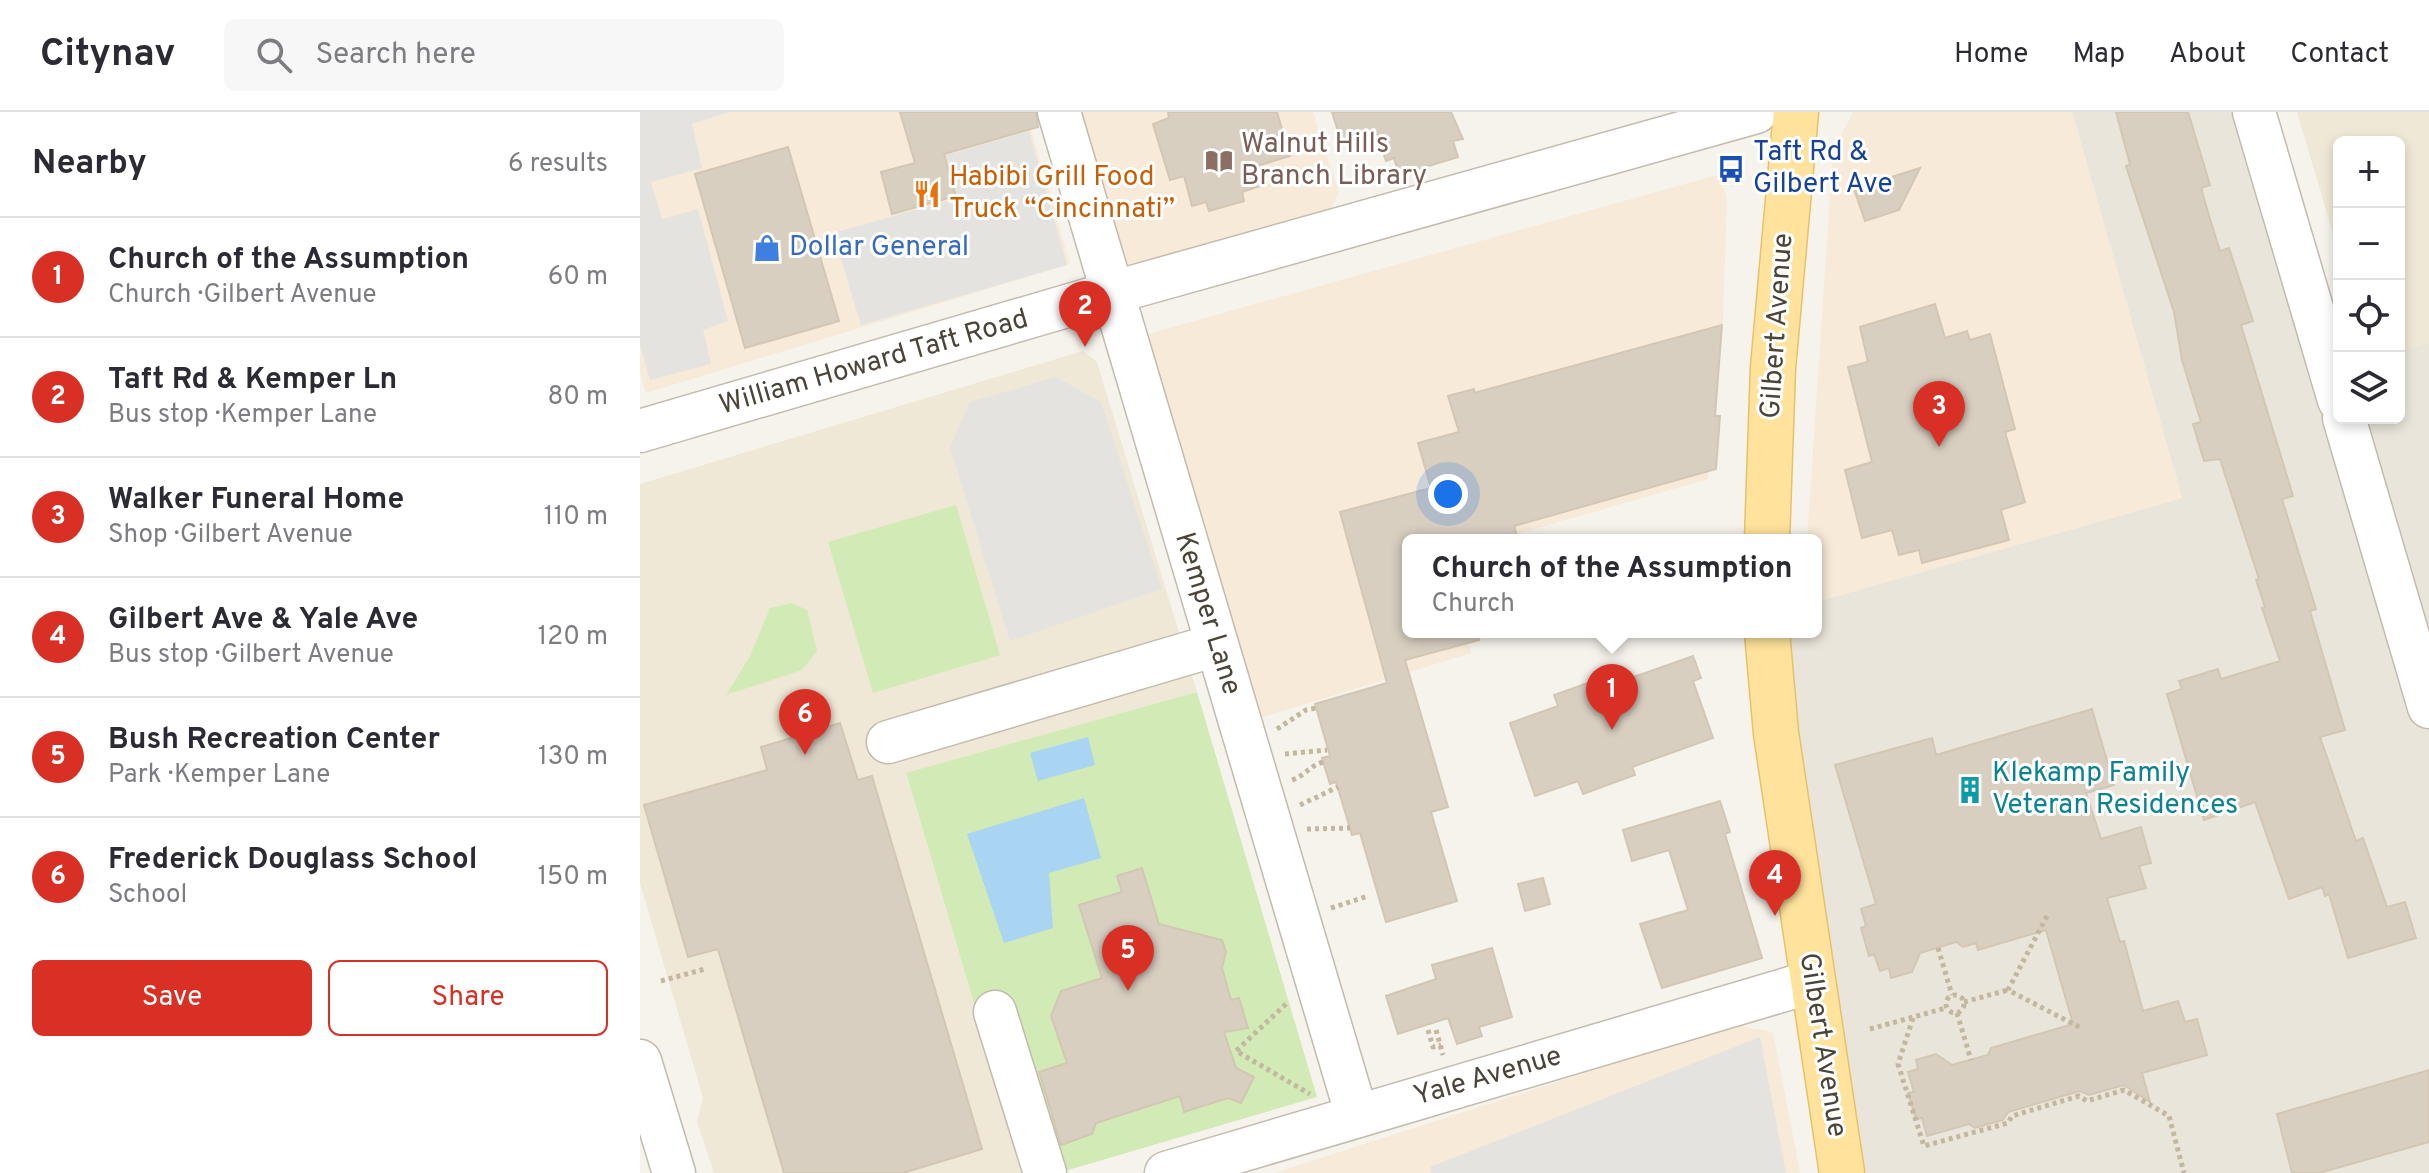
<!DOCTYPE html>
<html lang="en">
<head>
<meta charset="utf-8">
<style>
  :root { --surface:#fff; --page:#f7f7f7; --text:#2b2b33; --muted:#7c7c81; --line:#e1e1e2; --accent:#d93025 }
  body { margin:0; font-family:Overpass,sans-serif; background:var(--page); color:var(--text) }
  .controls { position:absolute; right:24px; top:24px; display:grid; overflow:hidden; border-radius:12px; box-shadow:0 4px 12px #0003 }
  .controls button { width:72px; height:72px; display:grid; place-items:center; padding:0; border:0; border-bottom:2px solid var(--line); background:var(--surface); color:var(--text); font:40px sans-serif }
  .you { position:absolute; left:808px; top:382px; width:28px; height:28px; margin:-20px; border:6px solid #fff; border-radius:50%; background:#1a73e8; box-shadow:0 0 0 12px #1a73e833 }
  .badge { display:grid; place-items:center; width:52px; height:52px; border-radius:50%; background:var(--accent); color:#fff; font-size:26px; font-weight:700 }
  .pin { position:absolute; translate:-50% -66px; filter:drop-shadow(0 2px 4px #0008) }
  .pin::after { content:''; position:absolute; top:42px; width:28px; height:24px; background:inherit; clip-path:polygon(0 0,100% 0,50% 100%) }
  .popup { position:absolute; left:762px; top:422px; width:420px; height:104px; box-sizing:border-box; display:grid; place-content:center; border-radius:12px; background:var(--surface); filter:drop-shadow(0 2px 6px #0005); font-size:26px; white-space:nowrap; color:var(--muted) }
  .popup b { font-size:30px; color:var(--text) }
  .popup::after { content:''; position:absolute; left:50%; top:100%; margin-left:-16px; border:16px solid transparent; border-top-color:var(--surface) }
  .list { margin:0; padding:0; list-style:none }
  h2 { display:flex; justify-content:space-between; align-items:center; height:104px; margin:0; padding:0 32px; font-size:34px }
  h2 small { font-size:26px; font-weight:400; color:var(--muted) }
  .list li { display:grid; grid-template-columns:52px 1fr auto; gap:24px; align-items:center; box-sizing:border-box; height:120px; padding:0 32px; border-top:2px solid var(--line) }
  .list b { display:block; font-size:30px; white-space:nowrap }
  .list p { margin:0; font-size:26px; white-space:nowrap; color:var(--muted) }
  .list em { font-size:26px; font-style:normal; color:var(--muted) }
  .actions { display:flex; gap:16px; padding:24px 32px }
  .actions a { flex:1; padding:18px 0; border:2px solid var(--accent); border-radius:12px; text-align:center; font-size:28px; color:var(--accent) }
  .actions .main { background:var(--accent); color:#fff }
  .icon { flex:none; width:44px; height:44px; fill:none; stroke:currentColor; stroke-width:2; stroke-linecap:round; stroke-linejoin:round }
  .map { position:relative; flex:none; width:1789px; height:1061px; overflow:hidden }
  header { display:flex; align-items:center; gap:48px; box-sizing:border-box; height:112px; padding:0 40px; background:var(--surface); border-bottom:2px solid var(--line) }
  header strong { font-size:38px }
  nav { display:flex; gap:44px; margin-inline-start:auto; font-size:28px }
  .search { width:560px; height:72px; background:var(--page); display:flex; align-items:center; gap:20px; box-sizing:border-box; padding:0 28px; border-radius:12px; color:var(--muted); font-size:30px }
  main { display:flex }
  aside { flex:1; background:var(--surface) }
  .map>svg:first-child { display:block }
  .residential { fill:#eae5da }
  .commercial { fill:#f7ead8 }
  .education { fill:#efe8d6 }
  .green { fill:#d2eab5 }
  .parking { fill:#e5e3e0 }
  .water { fill:#a9d4f2 }
  .building { fill:#d8cfc1; stroke:#d3c7b4; stroke-width:2 }
  .lines { fill:none; stroke-linecap:round; stroke-linejoin:round }
  .minor-casing { stroke:#c2bbae; stroke-width:45 }
  .major-casing { stroke:#e6c16a; stroke-width:47 }
  .path { stroke:#c4b79f; stroke-width:5; stroke-dasharray:4 4; stroke-linecap:butt }
  .minor { stroke:#fff; stroke-width:42 }
  .major { stroke:#ffe39c; stroke-width:44 }
  .labels { text-anchor:middle; dominant-baseline:central; stroke-width:6; stroke-linejoin:round; paint-order:stroke }
  .education-label { font-size:28px; fill:#785e54; stroke:#fff; text-anchor:start }
  .transit-label { font-size:28px; fill:#164399; stroke:#fff; text-anchor:start }
  .food-label { font-size:28px; fill:#c56008; stroke:#fff; text-anchor:start }
  .shop-label { font-size:28px; fill:#366cbe; stroke:#fff; text-anchor:start }
  .street-label { font-size:28px; fill:#4b4439; stroke:#fff }
  .culture-label { font-size:28px; fill:#0d838f; stroke:#fff; text-anchor:start }
</style>
</head>
<body>
<header>
<strong>Citynav</strong>
<div class="search"><svg class="icon" aria-label="search" viewBox="0 0 24 24"><circle cx="10" cy="10" r="6"/><path d="M15 15l6 6"/></svg>Search here</div>
<nav><a>Home</a><a>Map</a><a>About</a><a>Contact</a></nav>
</header>
<main>
<aside>
<h2>Nearby<small>6 results</small></h2>
<ul class="list">
<li><span class="badge">1</span><div><b>Church of the Assumption</b><p>Church · Gilbert Avenue</p></div><em>60 m</em></li>
<li><span class="badge">2</span><div><b>Taft Rd &amp; Kemper Ln</b><p>Bus stop · Kemper Lane</p></div><em>80 m</em></li>
<li><span class="badge">3</span><div><b>Walker Funeral Home</b><p>Shop · Gilbert Avenue</p></div><em>110 m</em></li>
<li><span class="badge">4</span><div><b>Gilbert Ave &amp; Yale Ave</b><p>Bus stop · Gilbert Avenue</p></div><em>120 m</em></li>
<li><span class="badge">5</span><div><b>Bush Recreation Center</b><p>Park · Kemper Lane</p></div><em>130 m</em></li>
<li><span class="badge">6</span><div><b>Frederick Douglass School</b><p>School</p></div><em>150 m</em></li>
</ul>
<div class="actions"><a class="main">Save</a><a>Share</a></div>
</aside>
<div class="map">
<svg width="1789" height="1061" viewBox="0 0 1789 1061">
  <rect width="100%" height="100%" fill="#f6f3ec"/>
  <path class="residential" d="M1432,0H1614L1699,306H1759V239L1789,230V1061H1202L1127,520H1176V490L1542,386Z"/>
  <g class="commercial">
    <path d="M0,0H386L430,152L6,281L0,262Z"/>
    <path d="M419,0H673L699,81L676,123L471,181Z"/>
    <path d="M1213,0H1432L1542,386L1176,490V428H1167L1193,38Z"/>
    <path d="M1077,63L1087,85L1083,207L1068,367L856,428H768V520H826L831,541L620,606L508,222Z"/>
    <path d="M1094,913L1133,920L1160,1061H634Z"/>
  </g>
  <g class="education">
    <path d="M1657,0H1789V230L1759,239V30H1699V142Z"/>
    <path d="M443,239L457,250L557,580L266,662L384,1061H74L57,1010L63,986L0,771V372Z"/>
  </g>
  <g class="green">
    <path d="M316,393L360,543L233,581L188,430Z"/>
    <path d="M152,491L167,498L177,539L162,558L86,583L110,544L130,496Z"/>
    <path d="M557,580L677,985L418,1061H384L266,661Z"/>
  </g>
  <g class="parking">
    <path d="M0,0H89L52,12L62,56L11,70L22,107L58,97L88,209L63,218L71,252L10,268L0,233Z"/>
    <path d="M389,19L427,153L221,213L193,121L318,86L306,43Z"/>
    <path d="M416,265L461,290L522,477L370,529L310,335L330,290Z"/>
    <path d="M1120,925L1146,1061H792L790,1055Z"/>
  </g>
  <g class="water">
    <path d="M448,625L455,653L398,669L390,641Z"/>
    <path d="M444,686L461,746L409,761L413,816L364,831L327,722Z"/>
  </g>
  <g class="building">
    <path d="M260,0H396L398,15L304,42L316,84L252,102L241,60L275,51Z"/>
    <path d="M528,0H637L650,44L620,53L626,72L602,80L604,89L569,99L566,90L552,94L544,64L530,68L513,12L529,6Z"/>
    <path d="M692,0H811L823,27L813,29L818,45L759,63L754,46L746,49L736,19L701,29Z"/>
    <path d="M1476,0H1548L1570,73L1561,76L1570,107L1580,139L1589,136L1613,209L1601,213L1653,384L1642,387L1676,497L1670,499L1705,618L1680,625L1716,729L1723,726L1747,795L1765,790L1776,826L1708,846L1689,782L1685,784L1682,775L1649,787L1615,690L1564,708L1527,582L1542,577L1539,569L1578,557L1581,567L1640,549L1622,496L1625,495L1616,468L1619,467L1580,347L1564,349L1553,312L1561,310L1542,248L1534,200L1486,54L1490,52Z"/>
    <path d="M148,35L199,209L105,236L55,62Z"/>
    <path d="M1280,56L1259,98L1225,109L1214,77Z"/>
    <path d="M1295,192L1305,226L1327,219L1330,228L1350,222L1375,317L1365,320L1385,390L1361,398L1369,428L1282,451L1279,438L1259,443L1252,418L1222,426L1205,358L1232,350L1208,255L1228,250L1220,215Z"/>
    <path d="M1082,213L1075,304H1080L1076,357L874,414L878,428H768V520H838L839,528L765,548L808,695L791,700L817,789L746,810L720,721L712,723L696,670L690,672L682,646L690,644L675,592L747,571L700,400L791,376L778,331L819,320L808,284L834,277V281Z"/>
    <path d="M1053,544L1061,566L1053,569L1073,626L992,655L995,663L943,682L938,669L895,684L870,611L918,594L914,583L956,568L960,577Z"/>
    <path d="M1452,597L1474,673L1446,681L1461,727L1501,715L1511,751L1499,754L1506,776L1467,786L1480,830L1484,829L1503,899L1538,889L1545,910L1557,907L1567,943L1502,961L1510,990L1484,973L1449,983L1440,979L1368,1000L1363,1008L1335,1016L1329,1012L1287,1024L1282,1006L1276,1007L1268,981L1274,980L1268,960L1278,957L1276,948L1296,942L1312,953L1348,943L1351,936L1433,912L1406,818L1338,838L1336,831L1323,835L1316,830L1280,841L1272,860L1251,866L1249,856L1240,859L1234,842L1229,844L1221,816L1226,814L1221,797L1236,792L1195,653L1292,626L1296,643Z"/>
    <path d="M200,611L218,668L232,664L342,1037L263,1061H144L78,837L48,845L4,693L127,658L121,635Z"/>
    <path d="M1080,689L1090,720L1085,722L1122,846L1022,876L1000,812L1048,798L1029,738L992,749L983,718Z"/>
    <path d="M502,756L519,812L582,828L586,840L582,856L591,888L599,886L608,916L584,920L596,956L614,965L601,991L588,986L544,1000L540,984L456,1011L452,1022L421,1033L399,960L427,951L411,904L421,879L462,866L439,793L482,780L477,764Z"/>
    <path d="M903,766L910,792L885,799L878,772Z"/>
    <path d="M852,836L872,905L839,915L842,924L817,932L808,906L758,922L746,884L796,867L792,853Z"/>
    <path d="M1789,958V1030L1679,1061H1652L1637,1002Z"/>
  </g>
  <g class="lines">
    <g class="minor-casing">
      <g id="minor">
        <path d="M419,0L717,1004"/>
        <path d="M1614,0L1699,288"/>
        <path d="M1704,306L1789,595"/>
        <path d="M0,319L471,181L1116,0"/>
        <path d="M248,630L576,533"/>
        <path d="M355,900L405,1061"/>
        <path d="M0,949L34,1061"/>
        <path d="M526,1061L1171,870"/>
      </g>
    </g>
    <g class="major-casing">
      <g id="major">
        <path d="M1127,428L1133,256L1156,0"/>
        <path d="M1127,520L1136,621L1202,1061"/>
      </g>
    </g>
    <g class="path">
      <path d="M637,617L666,598L676,596"/>
      <path d="M645,642L687,638"/>
      <path d="M652,668C665,664 669,654 683,650"/>
      <path d="M660,693L698,675"/>
      <path d="M667,717L710,716"/>
      <path d="M691,796L728,784"/>
      <path d="M1407,804L1368,878L1441,916"/>
      <path d="M1298,836L1312,883"/>
      <path d="M21,869L65,857"/>
      <circle cx="1315" cy="892" r="9"/>
      <path d="M1324,890L1368,878"/>
      <path d="M646,892L596,939L670,982"/>
      <path d="M1317,901L1331,948"/>
      <path d="M1273,906L1258,952L1284,1034L1368,1011L1372,1004L1439,984L1447,989L1484,978L1529,1004L1544,1061"/>
      <path d="M1230,917L1306,896"/>
      <path d="M788,918L793,935L801,933"/>
      <path d="M796,918L803,943"/>
    </g>
    <use href="#minor" class="minor"/>
    <use href="#major" class="major"/>
  </g>
  <defs>
    <g id="library-bare" transform="scale(2.16)"><path d="M-6-4Q-3-5.5-.7-3.5V5Q-3 3-6 4ZM6-4Q3-5.5 .7-3.5V5Q3 3 6 4Z" fill="#8d6e63" stroke="#fff" stroke-width="2.5" paint-order="stroke"/></g>
    <g id="bus-bare" transform="scale(2.16)"><path d="M-5-6H5V4H4V6H2V4H-2V6H-4V4H-5ZM-3.5-4V0h7V-4ZM-3.5 1.2v1.5H-2V1.2ZM2 1.2v1.5H3.5V1.2Z" fill="#1a4fb4" stroke="#fff" stroke-width="2.5" paint-order="stroke"/></g>
    <g id="restaurant-bare" transform="scale(2.16)"><path d="M-5-6h1v4h1v-4h1v4h1v-4h1v5L-1.5 .5V6h-2V.5L-5-1ZM5-6V6H3V1.5H1.5Q1.5-4 5-6Z" fill="#e8710a" stroke="#fff" stroke-width="2.5" paint-order="stroke"/></g>
    <g id="shop-bare" transform="scale(2.16)"><path d="M-5-2.5h2.3a2.7 3.5 0 0 1 5.4 0H5L5.5 6h-11ZM-1.5-2.5h3a1.5 2.3 0 0 0-3 0Z" fill="#3f7fe0" stroke="#fff" stroke-width="2.5" paint-order="stroke"/></g>
    <g id="building-bare" transform="scale(2.16)"><path d="M-4-6H4V6H1V3H-1V6H-4ZM-2.5-4.3h1.7v1.8h-1.7ZM.8-4.3h1.7v1.8H.8ZM-2.5-1h1.7V.8h-1.7ZM.8-1h1.7V.8H.8Z" fill="#0f9aa8" stroke="#fff" stroke-width="2.5" paint-order="stroke"/></g>
  </defs>
  <g fill-rule="evenodd">
    <use href="#library-bare" x="579" y="49"/>
    <use href="#bus-bare" x="1091" y="57"/>
    <use href="#restaurant-bare" x="287" y="82"/>
    <use href="#shop-bare" x="127" y="136"/>
    <use href="#building-bare" x="1330" y="678"/>
  </g>
  <g class="labels">
    <g class="education-label">
      <text x="601" y="33">Walnut Hills<tspan x="601" dy="32">Branch Library</tspan></text>
    </g>
    <g class="transit-label">
      <text x="1113" y="41">Taft Rd &amp;<tspan x="1113" dy="32">Gilbert Ave</tspan></text>
    </g>
    <g class="food-label">
      <text x="309" y="66">Habibi Grill Food<tspan x="309" dy="32">Truck “Cincinnati”</tspan></text>
    </g>
    <g class="shop-label">
      <text x="149" y="136">Dollar General</text>
    </g>
    <g class="street-label">
      <text transform="translate(1138 214) rotate(-86)">Gilbert Avenue</text>
      <text transform="translate(234 251) rotate(-16)">William Howard Taft Road</text>
      <text transform="translate(567 502) rotate(73)">Kemper Lane</text>
      <text transform="translate(1182 933) rotate(81)">Gilbert Avenue</text>
      <text transform="translate(848 965) rotate(-16)">Yale Avenue</text>
    </g>
    <g class="culture-label">
      <text x="1352" y="662">Klekamp Family<tspan x="1352" dy="32">Veteran Residences</tspan></text>
    </g>
  </g>
</svg>
<div class="controls">
<button>+</button>
<button>−</button>
<button><svg class="icon" aria-label="locate" viewBox="0 0 24 24"><circle cx="12" cy="12" r="6"/><path d="M12 2v4M12 18v4M2 12h4M18 12h4"/></svg></button>
<button><svg class="icon" aria-label="layers" viewBox="0 0 24 24"><path d="M12 4l9 5-9 5-9-5zM3 14l9 5 9-5"/></svg></button>
</div>
<div class="you"></div>
<div class="pin badge" style="left:972px;top:618px">1</div>
<div class="popup"><b>Church of the Assumption</b>Church</div>
<div class="pin badge" style="left:445px;top:235px">2</div>
<div class="pin badge" style="left:1299px;top:335px">3</div>
<div class="pin badge" style="left:1135px;top:804px">4</div>
<div class="pin badge" style="left:488px;top:879px">5</div>
<div class="pin badge" style="left:165px;top:643px">6</div>
</div>
</main>
</body>
</html>
